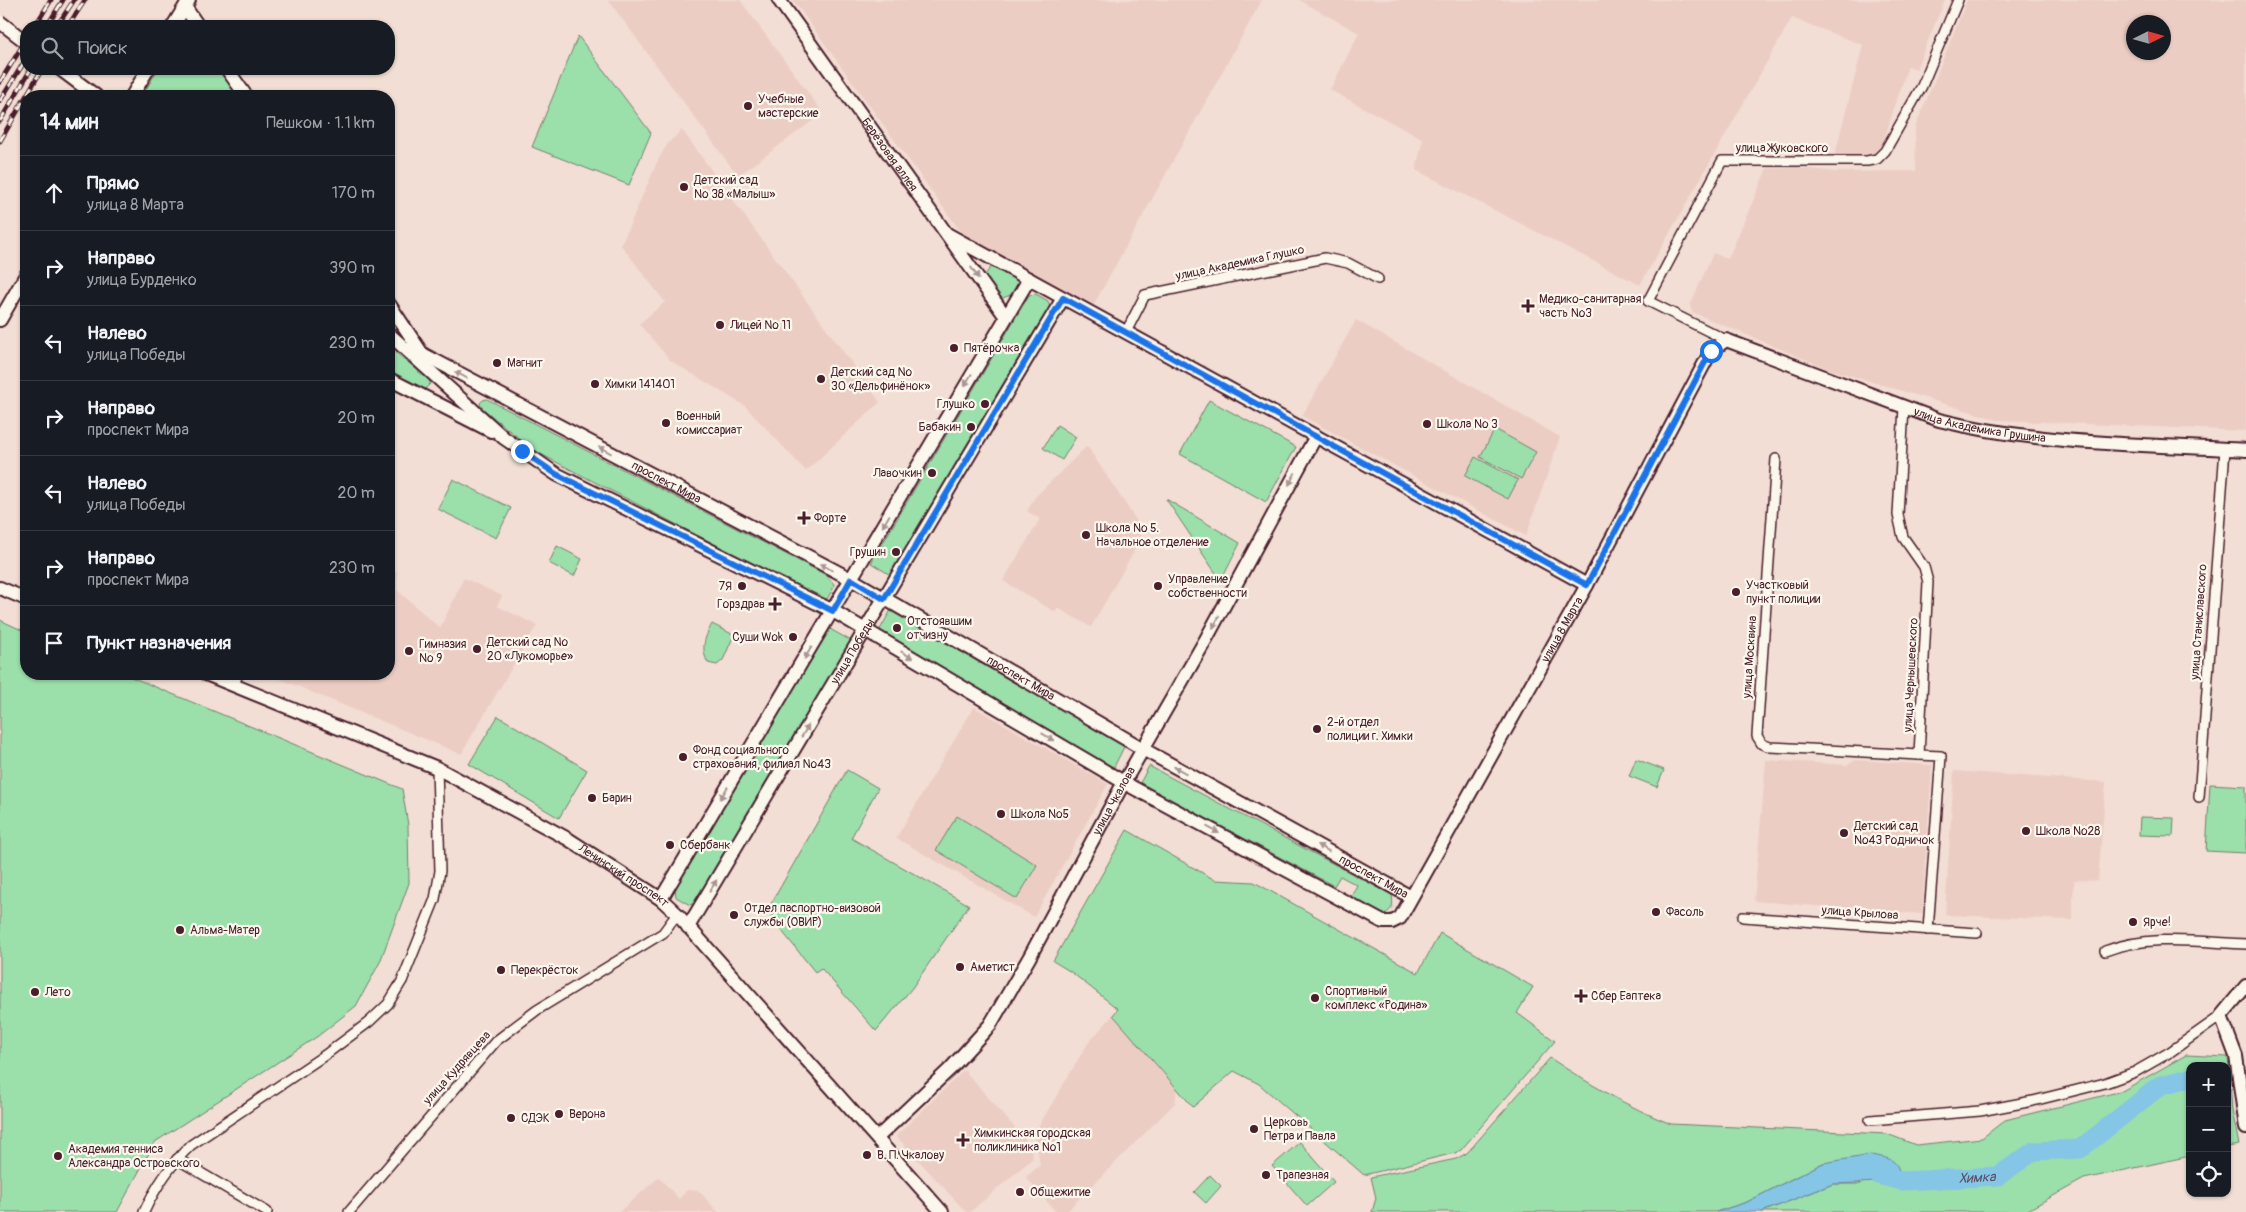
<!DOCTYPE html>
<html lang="ru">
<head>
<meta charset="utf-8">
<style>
  :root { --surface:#171b24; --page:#20242c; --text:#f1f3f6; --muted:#9ea1a6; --line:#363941 }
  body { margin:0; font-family:Pangolin,sans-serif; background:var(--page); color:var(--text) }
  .controls { position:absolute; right:15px; bottom:15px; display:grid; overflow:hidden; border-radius:10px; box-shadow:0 1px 4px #0004 }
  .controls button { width:45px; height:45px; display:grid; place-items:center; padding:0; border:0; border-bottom:1px solid var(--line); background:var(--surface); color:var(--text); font:25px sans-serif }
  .compass { position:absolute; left:2126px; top:15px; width:45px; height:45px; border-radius:50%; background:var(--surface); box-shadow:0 1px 4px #0004; rotate:85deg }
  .stop { position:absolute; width:15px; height:15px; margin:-11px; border:4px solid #1a73e8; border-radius:50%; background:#fff }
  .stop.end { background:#1a73e8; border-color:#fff; box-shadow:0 1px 5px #0008 }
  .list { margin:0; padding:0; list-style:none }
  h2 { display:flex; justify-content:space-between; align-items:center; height:65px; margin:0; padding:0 20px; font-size:21px }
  h2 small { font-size:16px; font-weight:400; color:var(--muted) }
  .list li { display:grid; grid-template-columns:32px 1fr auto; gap:15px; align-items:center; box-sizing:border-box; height:75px; padding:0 20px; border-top:1px solid var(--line) }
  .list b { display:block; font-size:19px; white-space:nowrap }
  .list p { margin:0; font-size:16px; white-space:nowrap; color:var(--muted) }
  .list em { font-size:16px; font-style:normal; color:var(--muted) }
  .icon { flex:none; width:28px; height:28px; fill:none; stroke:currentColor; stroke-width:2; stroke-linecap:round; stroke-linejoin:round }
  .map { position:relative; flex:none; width:2246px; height:1212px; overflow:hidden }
  .search { position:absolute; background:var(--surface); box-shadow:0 1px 4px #0004; left:20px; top:20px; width:375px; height:55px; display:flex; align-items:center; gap:12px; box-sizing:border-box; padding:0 18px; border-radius:20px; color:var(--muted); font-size:19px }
  .panel { position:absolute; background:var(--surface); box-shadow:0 1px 4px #0004; left:20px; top:90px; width:375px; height:590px; border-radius:20px }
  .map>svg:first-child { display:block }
  .built { fill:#eccdc4; fill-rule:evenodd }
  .green { fill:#9bdfab; stroke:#727f6b }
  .water { fill:#85c5e6; stroke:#6d839b }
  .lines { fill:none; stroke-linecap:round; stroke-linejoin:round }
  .river { stroke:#85c5e6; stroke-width:19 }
  .street-casing { stroke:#4a1f2b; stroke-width:12 }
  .secondary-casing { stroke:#4a1f2b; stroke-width:16 }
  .street { stroke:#fbf7ec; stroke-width:9 }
  .secondary { stroke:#fbf7ec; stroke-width:12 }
  .rail-casing { stroke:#4a1f2b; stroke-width:5 }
  .rail { stroke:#fbf7ec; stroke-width:3; stroke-dasharray:9; stroke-linecap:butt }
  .secondary-bridge-casing { stroke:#4a1f2b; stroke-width:16; stroke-linecap:butt }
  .secondary-bridge { stroke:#fbf7ec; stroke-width:12 }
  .oneway { fill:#ab9695 }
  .route { stroke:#1a73e8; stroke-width:6 }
  .poi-dot { fill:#4a1f2b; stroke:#fbf7ec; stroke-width:2 }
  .labels { text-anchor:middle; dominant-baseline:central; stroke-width:4.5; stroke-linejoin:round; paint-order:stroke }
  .poi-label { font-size:12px; fill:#4a1f2b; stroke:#fbf7ec; text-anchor:start }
  .street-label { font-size:12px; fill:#4a1f2b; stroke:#fbf7ec }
  .water-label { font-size:14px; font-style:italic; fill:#5c5163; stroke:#fbf7ec }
</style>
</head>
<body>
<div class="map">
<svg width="2246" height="1212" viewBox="0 0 2246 1212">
  <rect width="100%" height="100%" fill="#f2ded4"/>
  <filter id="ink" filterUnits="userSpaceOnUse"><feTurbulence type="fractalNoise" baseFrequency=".02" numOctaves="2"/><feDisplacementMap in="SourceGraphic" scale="10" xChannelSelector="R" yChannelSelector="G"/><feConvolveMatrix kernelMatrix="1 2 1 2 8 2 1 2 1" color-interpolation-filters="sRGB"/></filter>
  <g filter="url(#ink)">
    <g class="built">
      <path d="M608,0H740L823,113L738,176Z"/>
      <path d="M793,0H1262L1093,306L966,239Z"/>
      <path d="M1299,0H1945L1916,69L1908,66L1881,149L1877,154L1870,157L1830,159L1835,154L1863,45L1792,18L1640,285L1416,170L1423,139L1330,90L1359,33Z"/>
      <path d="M1967,0H2246V431L1998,420L1826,368L1692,312L1690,306L1713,253L1728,259L1767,168L1795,167L1835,172L1916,171L1915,128ZM2134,22H2164V52H2134Z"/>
      <path d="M682,130L880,402L806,471L745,406L671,361L639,324L665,302L621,245L659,158L669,142Z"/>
      <path d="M1356,320L1560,437L1526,536L1302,416Z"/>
      <path d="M1087,446L1142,529L1140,541L1091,627L1058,608L1055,612L1003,581L1040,519L1027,511L1035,497Z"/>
      <path d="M389,567L397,572V590L440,628L464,578L502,596L497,606L537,625L461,754L268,674H389Z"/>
      <path d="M974,707L1108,784L1034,917L896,838Z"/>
      <path d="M1766,760L1847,765L1856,760L1932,765L1922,914L1754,901Z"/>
      <path d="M1954,771L2106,782L2098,881L2074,880L2072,920L1945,915Z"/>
      <path d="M1113,1015L1177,1089L1175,1103L1066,1212H1056L1026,1177L1040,1165L1035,1132L1088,1043Z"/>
      <path d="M964,1070L1030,1145L1033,1158L970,1212H966L896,1136Z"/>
      <path d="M659,1177L679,1199L687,1190L699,1191L718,1212H619Z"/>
    </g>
    <g class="green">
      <path d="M578,36L651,133L629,185L532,147Z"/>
      <path d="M158,69H218L238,96H142Z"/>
      <path d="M991,267C1003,268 1014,269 1018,281L1013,294L1000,299L984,276Z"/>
      <path d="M1036,294L1048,301L1050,308L892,576L871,563L1029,295Z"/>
      <path d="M389,347L429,379L430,384L424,390L389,374Z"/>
      <path d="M487,399L826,575L834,584L833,589L827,599H820L533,450L481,407L480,403L483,400Z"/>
      <path d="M1209,400L1296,447L1266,502L1180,454Z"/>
      <path d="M1057,425L1076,437L1062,460L1043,448Z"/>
      <path d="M1495,429L1536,452L1521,479L1480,457Z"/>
      <path d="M1475,457L1518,480L1508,499L1465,476Z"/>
      <path d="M453,479L511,508L496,538L438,509Z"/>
      <path d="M1166,499L1240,543L1221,581Z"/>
      <path d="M557,546L582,559L574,576L549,563Z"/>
      <path d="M891,610L1125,745L1112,771L878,633Z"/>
      <path d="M0,620L26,632V674H124L402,789L408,825L409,883L380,962L356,1006L318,1036L155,1142L117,1212H0Z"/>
      <path d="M712,624L734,635L723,660L717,665L708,663C700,648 705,637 712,624Z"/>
      <path d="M830,629L853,642L697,902L690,905L676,897L675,889Z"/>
      <path d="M498,716L587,770L559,818L469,764Z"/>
      <path d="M1636,759L1664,770L1657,787L1629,776Z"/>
      <path d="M1149,766L1392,895C1394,907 1392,911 1381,916L1350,899L1357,885L1340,876L1334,886L1140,783Z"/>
      <path d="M847,770L878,788L851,838L969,905L912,988L876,1031L821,968L815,972L773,920L770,912L772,902Z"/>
      <path d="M2210,784L2246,786V853L2206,851Z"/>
      <path d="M957,816L1037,865L1017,899L936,850Z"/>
      <path d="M2140,817L2174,818L2173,836L2139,835Z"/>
      <path d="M1127,830L1215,880L1254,882L1418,973L1440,933L1533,987L1517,1013L1555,1041L1461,1150L1455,1153L1364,1175L1259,1084L1234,1071L1193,1107L1113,1015L1118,1009L1071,972L1053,961Z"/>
      <path d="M2186,1055L2228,1057L2232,1110L2239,1145L2227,1147V1066H2190V1156L2084,1179L2024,1212H1762L1833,1184H1861L1823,1163L1747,1202L1716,1212H1372L1376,1198L1371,1177L1456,1159L1467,1153L1550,1058C1589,1084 1628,1107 1671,1124L1887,1134L1916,1145L1982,1138L2005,1120L2122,1091Z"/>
      <path d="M1300,1142L1334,1182L1307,1206L1272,1166Z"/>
      <path d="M1210,1175L1221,1186L1206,1203L1194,1192Z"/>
    </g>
    <path class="water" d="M1871,1155C1892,1159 1897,1158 1902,1181L1833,1184L1762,1212H1716L1747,1202L1823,1163Z"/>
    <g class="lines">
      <path class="river" id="s1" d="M1878,1175L1902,1181L1998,1176L2034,1151L2080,1149L2161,1085L2190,1078"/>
      <g class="street-casing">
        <g id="street">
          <path d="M1126,332L1145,295L1325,258L1348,263L1378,279"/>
          <path d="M1726,340L1648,301L1722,161H1867L1877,159L1885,151L1922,86L1958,0"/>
          <path d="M1904,407L1898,515L1903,537L1924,567L1928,582L1919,755L1941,756L1928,930"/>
          <path d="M1776,459L1757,736L1762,744L1770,747L1919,755"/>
          <path d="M234,685L238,674"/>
          <path d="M2199,797L2225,449"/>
          <path d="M1743,917L1977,933"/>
          <path d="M2105,951C2150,934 2199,942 2246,944"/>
          <path d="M1870,1120L1980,1111L2033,1101L2105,1083L2135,1072L2170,1052L2221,1016"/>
          <path d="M177,1159L267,1212"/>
          <path d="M144,1212C156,1186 170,1165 191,1145L325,1055L369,1022L388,1004L402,981L435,899L440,871L437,768"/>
          <path d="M349,1212L496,1041L537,1010L663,933L677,914"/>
        </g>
      </g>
      <g class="secondary-casing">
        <g id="secondary">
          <path id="s2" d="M779,0L1006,317"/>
          <path d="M185,7L198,26"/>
          <path d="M173,26L189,0"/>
          <path d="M60,69L96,96"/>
          <path d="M227,69L246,96"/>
          <path d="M132,96L148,69"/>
          <path d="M947,234L1587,585"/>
          <path d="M389,304L423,355"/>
          <path d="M0,320L26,275"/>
          <path id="s3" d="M389,334L504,438L556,474L833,611L1132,787L1383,922H1392L1400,918L1587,585L1711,351L1726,340L1939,420C2039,445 2143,444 2246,450"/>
          <path id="s4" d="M415,350L851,579L1150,753L1411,897"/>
          <path d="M389,379L491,431"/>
          <path d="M0,588L26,599"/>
          <path id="s5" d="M206,674L437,768L568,839L661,899L677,914L942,1212"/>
          <path d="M661,899L1029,279"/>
          <path id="s6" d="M688,927L1063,298"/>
          <path d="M2246,986L2221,1016L2236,1056L2246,1128"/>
          <path id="s7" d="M877,1138L950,1069L990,1025L1029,958L1124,782L1205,641L1316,436"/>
        </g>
      </g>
      <use href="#street" class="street"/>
      <use href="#secondary" class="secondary"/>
      <g class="rail-casing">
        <g id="rail">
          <path d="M35,26L51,0"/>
          <path d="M47,26L63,0"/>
          <path d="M57,26L74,0"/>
          <path d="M68,26L85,0"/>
          <path d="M0,82L26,40"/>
          <path d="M0,101L26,59"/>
          <path d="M0,121L31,69"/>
          <path d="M0,141L42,69"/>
        </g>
      </g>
      <use href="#rail" class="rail"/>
      <g class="secondary-bridge-casing">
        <path id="secondary-bridge" d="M0,22L26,42"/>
      </g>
      <use href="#secondary-bridge" class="secondary-bridge"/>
    </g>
    <defs><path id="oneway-solid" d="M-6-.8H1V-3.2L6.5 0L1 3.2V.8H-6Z" transform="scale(1.25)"/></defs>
    <g class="oneway">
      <use href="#oneway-solid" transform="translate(975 273) rotate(55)"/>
      <use href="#oneway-solid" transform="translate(461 375) rotate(-152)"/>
      <use href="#oneway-solid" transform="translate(968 380) rotate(121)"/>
      <use href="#oneway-solid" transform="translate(605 450) rotate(-152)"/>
      <use href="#oneway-solid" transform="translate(1292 479) rotate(118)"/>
      <use href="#oneway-solid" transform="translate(886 521) rotate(120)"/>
      <use href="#oneway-solid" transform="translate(826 567) rotate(-152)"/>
      <use href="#oneway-solid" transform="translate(1216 622) rotate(118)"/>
      <use href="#oneway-solid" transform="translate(808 653) rotate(121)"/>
      <use href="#oneway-solid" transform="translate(907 655) rotate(31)"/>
      <use href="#oneway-solid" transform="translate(805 731) rotate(-59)"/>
      <use href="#oneway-solid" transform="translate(1048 737) rotate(31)"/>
      <use href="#oneway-solid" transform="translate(1180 770) rotate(-151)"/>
      <use href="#oneway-solid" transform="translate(724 793) rotate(121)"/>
      <use href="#oneway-solid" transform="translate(1213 830) rotate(29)"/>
      <use href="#oneway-solid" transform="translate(1323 848) rotate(-151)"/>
      <use href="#oneway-solid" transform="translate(713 886) rotate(-59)"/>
    </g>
  </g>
  <g class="lines" filter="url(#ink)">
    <path class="route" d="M522,451L556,474L833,611L851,579L884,599L1063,298L1587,585L1711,351"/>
  </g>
  <g class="poi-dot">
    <circle cx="748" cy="106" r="5"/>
    <circle cx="684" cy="187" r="5"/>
    <path d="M1525.5 298.5h5v5h5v5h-5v5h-5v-5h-5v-5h5z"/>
    <circle cx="720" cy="325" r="5"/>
    <circle cx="954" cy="348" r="5"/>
    <circle cx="497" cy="363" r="5"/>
    <circle cx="821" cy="379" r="5"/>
    <circle cx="595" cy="384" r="5"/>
    <circle cx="985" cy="404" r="5"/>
    <circle cx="666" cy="423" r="5"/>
    <circle cx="1427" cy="424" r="5"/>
    <circle cx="971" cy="427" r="5"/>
    <circle cx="932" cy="473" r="5"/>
    <path d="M801.5 510.5h5v5h5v5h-5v5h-5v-5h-5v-5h5z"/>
    <circle cx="1086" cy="535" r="5"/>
    <circle cx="896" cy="552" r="5"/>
    <circle cx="742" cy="586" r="5"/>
    <circle cx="1158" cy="586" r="5"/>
    <circle cx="1736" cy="592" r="5"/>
    <path d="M772.5 596.5h5v5h5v5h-5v5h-5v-5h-5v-5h5z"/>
    <circle cx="897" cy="628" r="5"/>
    <circle cx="793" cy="637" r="5"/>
    <circle cx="477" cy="649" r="5"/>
    <circle cx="409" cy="651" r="5"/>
    <circle cx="1317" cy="729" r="5"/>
    <circle cx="683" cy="757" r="5"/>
    <circle cx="592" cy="798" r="5"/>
    <circle cx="1001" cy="814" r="5"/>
    <circle cx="2026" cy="831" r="5"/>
    <circle cx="1844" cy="833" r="5"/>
    <circle cx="670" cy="845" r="5"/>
    <circle cx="1656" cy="912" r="5"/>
    <circle cx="734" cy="915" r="5"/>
    <circle cx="2133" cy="922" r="5"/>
    <circle cx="180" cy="930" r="5"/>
    <circle cx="960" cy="967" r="5"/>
    <circle cx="501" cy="970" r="5"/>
    <circle cx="35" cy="992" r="5"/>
    <path d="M1578.5 988.5h5v5h5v5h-5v5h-5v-5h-5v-5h5z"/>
    <circle cx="1315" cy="998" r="5"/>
    <circle cx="559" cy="1114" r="5"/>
    <circle cx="511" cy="1118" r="5"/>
    <circle cx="1254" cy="1129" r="5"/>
    <path d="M960.5 1132.5h5v5h5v5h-5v5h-5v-5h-5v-5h5z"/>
    <circle cx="867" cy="1155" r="5"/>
    <circle cx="58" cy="1156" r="5"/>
    <circle cx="1266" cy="1175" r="5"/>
    <circle cx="1020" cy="1192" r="5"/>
  </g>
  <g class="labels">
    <g class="poi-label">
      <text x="758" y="99">Учебные<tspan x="758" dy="14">мастерские</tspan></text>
      <text x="694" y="180">Детский сад<tspan x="694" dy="14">№ 38 «Малыш»</tspan></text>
      <text x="1539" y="299">Медико-санитарная<tspan x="1539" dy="14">часть №3</tspan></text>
      <text x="730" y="325">Лицей № 11</text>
      <text x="964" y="348">Пятёрочка</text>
      <text x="507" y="363">Магнит</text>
      <text x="831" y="372">Детский сад №<tspan x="831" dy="14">30 «Дельфинёнок»</tspan></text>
      <text x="605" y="384">Химки 141401</text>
      <text x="975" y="404" text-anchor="end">Глушко</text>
      <text x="676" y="416">Военный<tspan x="676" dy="14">комиссариат</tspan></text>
      <text x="1437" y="424">Школа № 3</text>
      <text x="961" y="427" text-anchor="end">Бабакин</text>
      <text x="922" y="473" text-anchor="end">Лавочкин</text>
      <text x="814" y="518">Форте</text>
      <text x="1096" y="528">Школа № 5.<tspan x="1096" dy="14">Начальное отделение</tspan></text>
      <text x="886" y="552" text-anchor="end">Грушин</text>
      <text x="1168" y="579">Управление<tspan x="1168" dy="14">собственности</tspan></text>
      <text x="1746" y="585">Участковый<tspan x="1746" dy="14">пункт полиции</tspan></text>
      <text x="732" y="586" text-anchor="end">7Я</text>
      <text x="765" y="604" text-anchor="end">Горздрав</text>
      <text x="907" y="621">Отстоявшим<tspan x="907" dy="14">отчизну</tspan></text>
      <text x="783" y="637" text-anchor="end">Суши Wok</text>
      <text x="487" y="642">Детский сад №<tspan x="487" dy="14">20 «Лукоморье»</tspan></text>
      <text x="419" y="644">Гимназия<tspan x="419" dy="14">№ 9</tspan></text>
      <text x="1327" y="722">2-й отдел<tspan x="1327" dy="14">полиции г. Химки</tspan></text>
      <text x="693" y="750">Фонд социального<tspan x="693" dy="14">страхования, филиал №43</tspan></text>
      <text x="602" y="798">Барин</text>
      <text x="1011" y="814">Школа №5</text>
      <text x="1854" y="826">Детский сад<tspan x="1854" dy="14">№43 Родничок</tspan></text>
      <text x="2036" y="831">Школа №28</text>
      <text x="680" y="845">Сбербанк</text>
      <text x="744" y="908">Отдел паспортно-визовой<tspan x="744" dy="14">службы (ОВИР)</tspan></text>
      <text x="1666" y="912">Фасоль</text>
      <text x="2143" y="922">Ярче!</text>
      <text x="190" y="930">Альма-Матер</text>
      <text x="970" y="967">Аметист</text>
      <text x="511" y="970">Перекрёсток</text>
      <text x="1325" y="991">Спортивный<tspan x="1325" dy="14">комплекс «Родина»</tspan></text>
      <text x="45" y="992">Лето</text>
      <text x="1591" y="996">Сбер Еаптека</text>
      <text x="569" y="1114">Верона</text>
      <text x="521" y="1118">СДЭК</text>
      <text x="1264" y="1122">Церковь<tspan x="1264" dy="14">Петра и Павла</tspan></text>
      <text x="974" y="1133">Химкинская городская<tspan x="974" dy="14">поликлиника №1</tspan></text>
      <text x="68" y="1149">Академия тенниса<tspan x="68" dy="14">Александра Островского</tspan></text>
      <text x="877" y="1155">В. П. Чкалову</text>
      <text x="1276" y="1175">Трапезная</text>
      <text x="1030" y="1192">Общежитие</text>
    </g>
    <g class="street-label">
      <text x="1782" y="148">улица Жуковского</text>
      <text stroke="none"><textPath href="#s2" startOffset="190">Берёзовая аллея</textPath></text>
      <text transform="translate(1240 263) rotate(-12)">улица Академика Глушко</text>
      <text stroke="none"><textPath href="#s3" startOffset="2111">улица Академика Грушина</textPath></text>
      <text stroke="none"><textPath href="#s4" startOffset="284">проспект Мира</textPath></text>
      <text transform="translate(2199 622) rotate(-86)">улица Станиславского</text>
      <text stroke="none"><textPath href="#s3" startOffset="1508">улица 8 Марта</textPath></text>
      <text stroke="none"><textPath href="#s6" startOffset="321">улица Победы</textPath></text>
      <text transform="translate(1750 657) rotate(-86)">улица Москвина</text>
      <text transform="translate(1911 675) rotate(-87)">улица Чернышевского</text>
      <text stroke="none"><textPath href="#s4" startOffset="689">проспект Мира</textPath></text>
      <text stroke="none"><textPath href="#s7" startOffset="416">улица Чкалова</textPath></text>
      <text stroke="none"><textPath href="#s5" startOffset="465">Ленинский проспект</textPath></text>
      <text stroke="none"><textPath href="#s4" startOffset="1094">проспект Мира</textPath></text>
      <text transform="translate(1860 913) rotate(4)">улица Крылова</text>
      <text transform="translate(457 1068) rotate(-48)">улица Кудрявцева</text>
    </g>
    <g class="water-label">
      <text stroke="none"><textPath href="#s1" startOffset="100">Химка</textPath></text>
    </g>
  </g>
</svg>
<div class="controls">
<button>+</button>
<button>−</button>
<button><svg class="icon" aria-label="locate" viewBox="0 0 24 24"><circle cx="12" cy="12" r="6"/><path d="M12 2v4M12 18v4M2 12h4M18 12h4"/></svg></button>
</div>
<svg class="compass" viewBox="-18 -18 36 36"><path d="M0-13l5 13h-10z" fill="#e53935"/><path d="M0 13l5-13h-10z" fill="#9ea1a6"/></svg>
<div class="stop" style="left:1711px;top:351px"></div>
<div class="stop end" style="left:522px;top:451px"></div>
<div class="search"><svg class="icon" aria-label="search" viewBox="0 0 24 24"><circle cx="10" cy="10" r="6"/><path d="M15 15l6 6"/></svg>Поиск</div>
<section class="panel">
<h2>14 мин<small>Пешком · 1.1 km</small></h2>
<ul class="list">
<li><svg class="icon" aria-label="ahead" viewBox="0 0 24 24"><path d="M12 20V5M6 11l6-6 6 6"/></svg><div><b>Прямо</b><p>улица 8 Марта</p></div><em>170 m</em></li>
<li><svg class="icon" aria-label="right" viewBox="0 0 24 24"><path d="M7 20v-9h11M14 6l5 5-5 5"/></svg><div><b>Направо</b><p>улица Бурденко</p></div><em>390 m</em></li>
<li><svg class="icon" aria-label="left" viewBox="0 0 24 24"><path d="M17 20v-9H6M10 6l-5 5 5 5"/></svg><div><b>Налево</b><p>улица Победы</p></div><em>230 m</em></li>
<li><svg class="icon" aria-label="right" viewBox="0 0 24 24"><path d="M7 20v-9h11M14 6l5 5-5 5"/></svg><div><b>Направо</b><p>проспект Мира</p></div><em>20 m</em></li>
<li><svg class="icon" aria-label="left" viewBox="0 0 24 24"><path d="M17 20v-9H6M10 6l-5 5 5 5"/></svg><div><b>Налево</b><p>улица Победы</p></div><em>20 m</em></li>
<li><svg class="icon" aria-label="right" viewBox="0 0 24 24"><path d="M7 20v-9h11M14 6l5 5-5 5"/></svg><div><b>Направо</b><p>проспект Мира</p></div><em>230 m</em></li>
<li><svg class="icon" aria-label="arrive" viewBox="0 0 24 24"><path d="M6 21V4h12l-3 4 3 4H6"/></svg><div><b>Пункт назначения</b></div></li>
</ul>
</section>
</div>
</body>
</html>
